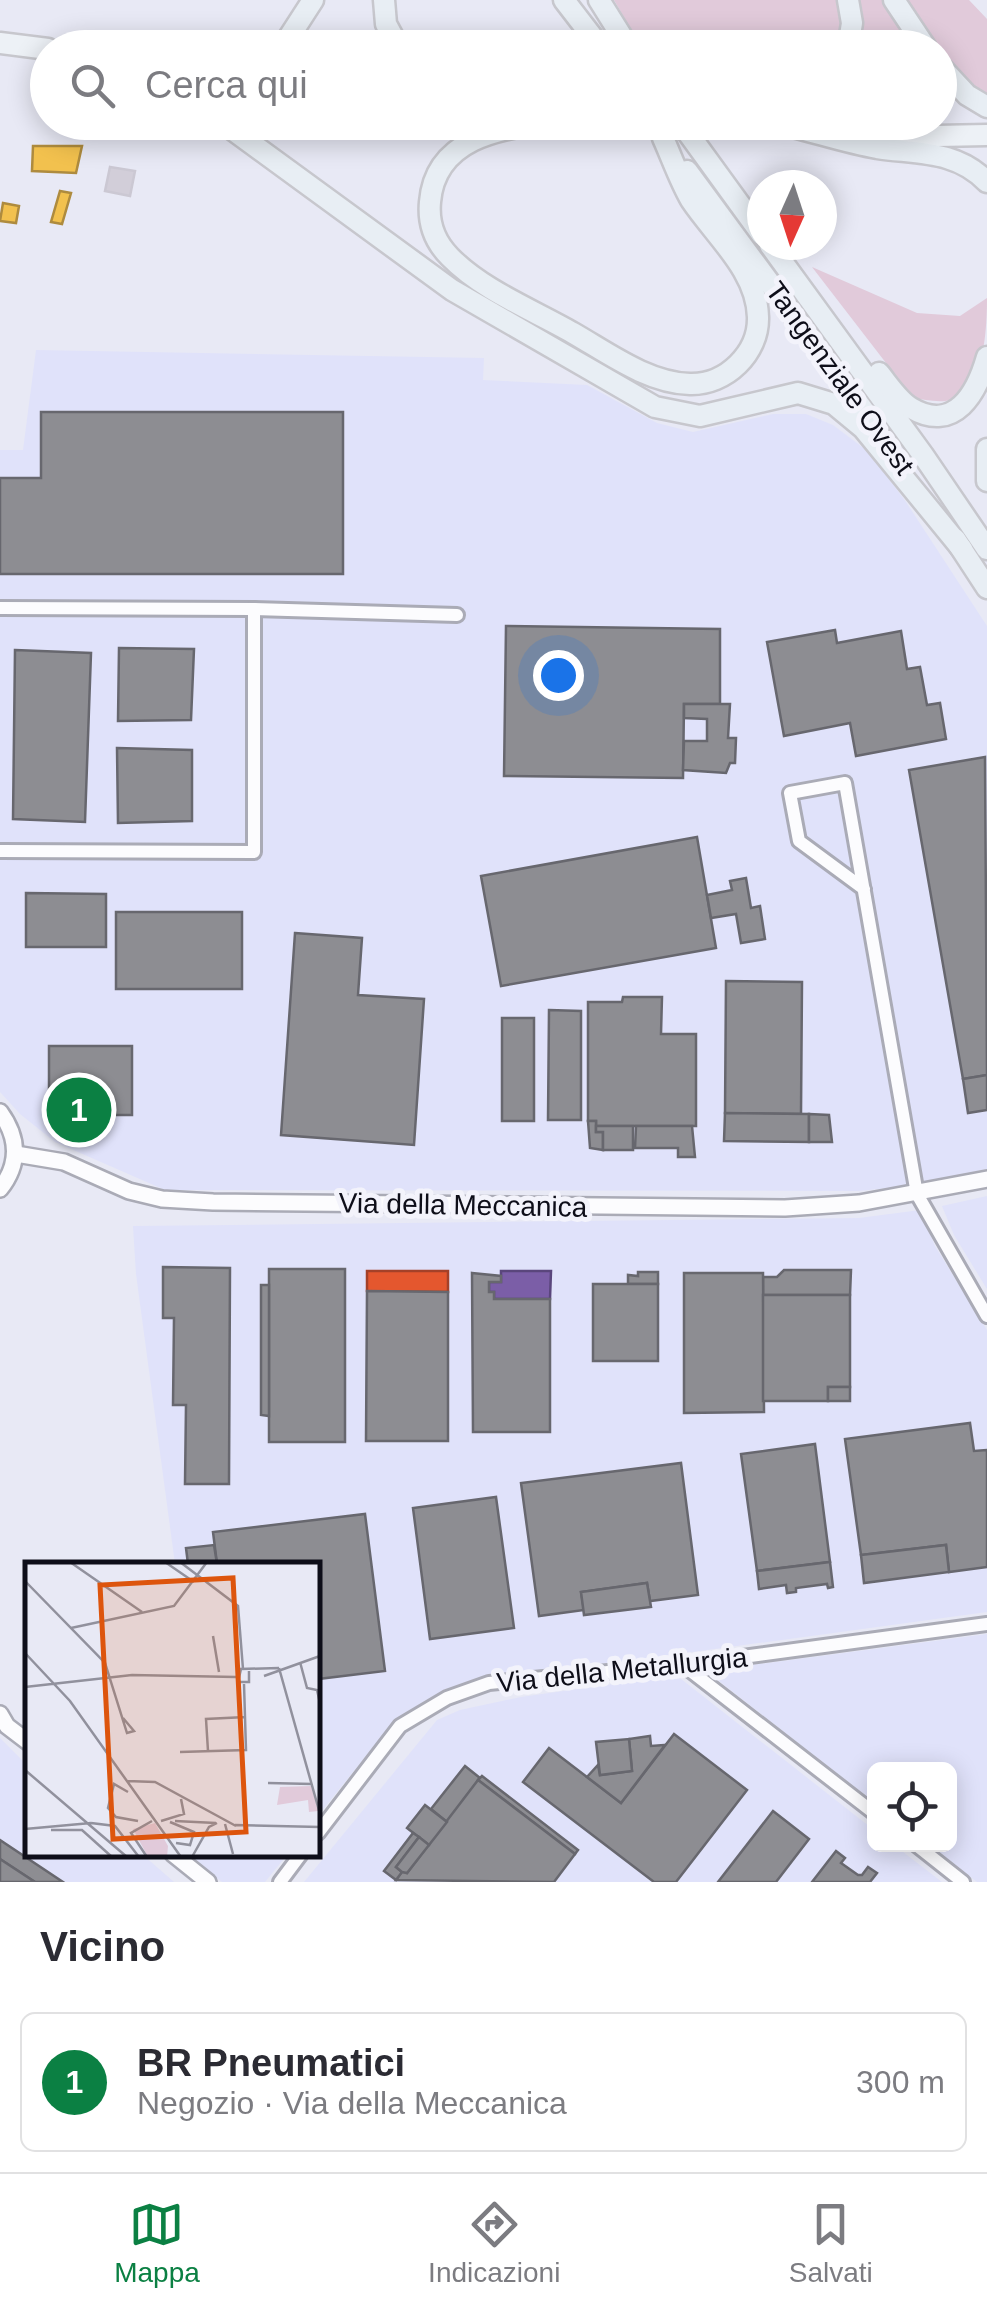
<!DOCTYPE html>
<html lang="it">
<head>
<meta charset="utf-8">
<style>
  :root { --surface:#fff; --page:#f7f7f7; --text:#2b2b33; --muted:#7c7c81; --line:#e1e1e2; --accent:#0b8043 }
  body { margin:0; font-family:Helvetica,sans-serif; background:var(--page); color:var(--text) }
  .controls { position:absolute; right:30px; bottom:30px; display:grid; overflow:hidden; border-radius:15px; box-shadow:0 5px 25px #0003 }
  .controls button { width:90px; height:90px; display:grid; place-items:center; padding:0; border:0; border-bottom:2px solid var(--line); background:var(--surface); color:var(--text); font:50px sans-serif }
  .compass { position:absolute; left:747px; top:170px; width:90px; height:90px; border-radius:50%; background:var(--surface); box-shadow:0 5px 25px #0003; rotate:183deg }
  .you { position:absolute; left:558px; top:675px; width:35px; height:35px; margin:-25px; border:8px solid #fff; border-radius:50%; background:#1a73e8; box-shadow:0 0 0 15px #1a73e833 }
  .badge { display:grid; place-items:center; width:65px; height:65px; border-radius:50%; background:var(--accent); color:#fff; font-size:32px; font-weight:700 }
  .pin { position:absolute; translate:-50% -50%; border:5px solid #fff; box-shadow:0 2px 10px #0006 }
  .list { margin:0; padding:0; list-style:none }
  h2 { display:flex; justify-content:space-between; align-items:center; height:130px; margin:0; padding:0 40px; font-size:42px }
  h2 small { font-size:32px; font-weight:400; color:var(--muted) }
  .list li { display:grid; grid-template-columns:65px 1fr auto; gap:30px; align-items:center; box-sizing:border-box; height:140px; margin:0 20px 20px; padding:0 20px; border:2px solid var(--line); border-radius:15px }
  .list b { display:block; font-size:38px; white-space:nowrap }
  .list p { margin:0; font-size:32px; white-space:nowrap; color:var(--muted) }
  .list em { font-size:32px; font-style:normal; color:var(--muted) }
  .icon { flex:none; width:55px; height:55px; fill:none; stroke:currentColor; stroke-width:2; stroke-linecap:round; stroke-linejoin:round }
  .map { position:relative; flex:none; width:987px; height:1882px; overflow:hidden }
  .search { position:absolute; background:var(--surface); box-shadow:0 5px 25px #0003; left:30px; right:30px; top:30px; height:110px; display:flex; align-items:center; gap:25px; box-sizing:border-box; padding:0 35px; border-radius:55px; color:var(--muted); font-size:38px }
  .sheet { height:290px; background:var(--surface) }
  nav { display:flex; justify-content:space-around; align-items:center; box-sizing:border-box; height:140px; border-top:2px solid var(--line); background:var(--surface); font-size:28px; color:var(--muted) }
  nav a { display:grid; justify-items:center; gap:5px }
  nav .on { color:var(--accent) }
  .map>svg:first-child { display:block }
  .built { fill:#e0e2fa }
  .green { fill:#e1cada }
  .homes { fill:#f2c14e; stroke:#ae8b3e; stroke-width:2.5 }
  .shops { fill:#e4572e; stroke:#a44128; stroke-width:2.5 }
  .offices { fill:#7b5ea7; stroke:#5a467c; stroke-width:2.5 }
  .industry { fill:#8d8d92; stroke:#67676e; stroke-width:2.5 }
  .building { fill:#d2ced9; stroke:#cbc8d3; stroke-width:2.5 }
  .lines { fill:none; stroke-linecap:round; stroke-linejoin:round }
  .minor-casing { stroke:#aaabb6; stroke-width:18 }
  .tertiary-casing { stroke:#aaabb6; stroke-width:20 }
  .primary-casing { stroke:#c7c7cd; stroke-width:25 }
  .trunk-casing { stroke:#c7c7cd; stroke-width:25 }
  .minor { stroke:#fcfcfe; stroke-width:12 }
  .tertiary { stroke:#fcfcfe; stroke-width:15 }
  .primary { stroke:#edf1f6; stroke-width:20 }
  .trunk { stroke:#e8eef4; stroke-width:20 }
  .labels { text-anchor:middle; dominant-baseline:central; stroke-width:10; stroke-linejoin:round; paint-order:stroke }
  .street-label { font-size:28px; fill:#0e0e19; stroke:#f3f3fb }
  .inset-road { fill:none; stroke:#91919d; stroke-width:2.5 }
  .view { fill:#dd550d; fill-opacity:0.15; stroke:#dd550d; stroke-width:5 }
  .inset-edge { fill:none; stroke:#0e0e19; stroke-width:5 }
</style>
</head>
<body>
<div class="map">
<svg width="987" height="1882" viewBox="0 0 987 1882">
  <rect width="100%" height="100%" fill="#e8e9f5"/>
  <g class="built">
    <path d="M36,350L484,358L483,380L587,385L657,423L693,432L773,414H806L833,425L869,452L906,502L987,626V1169L900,1187L858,1191L165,1190L55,1142L20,1114L0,1092V450H23Z"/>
    <path d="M987,1196V1289L954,1235L942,1206Z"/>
    <path d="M920,1210L935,1246L987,1330V1612L517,1676L454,1689L426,1700L389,1727L318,1816V1564H175L136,1274L133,1226L859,1218Z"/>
    <path d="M987,1634V1882H977L929,1845L950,1844V1770H874V1802L706,1671Z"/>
    <path d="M676,1675L874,1830V1844L894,1845L942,1882H304L437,1720L460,1710L521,1697Z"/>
    <path d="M0,1738L27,1765L28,1854L143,1855L174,1882H0Z"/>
    <path d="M186,1855H287L265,1882H222Z"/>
  </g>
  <g class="green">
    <path d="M614,0H842L843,47H641Z"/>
    <path d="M857,0H886L916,47H857L860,39Z"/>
    <path d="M903,0H969L987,19V101L940,57V48L933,47Z"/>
    <path d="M812,267L917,313L960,316L987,298C987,324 985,380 960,396C947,405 927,400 913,398Z"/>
  </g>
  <g class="homes">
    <path d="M33,146H82L76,173L32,171Z"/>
    <path d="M60,191L71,193L62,224L51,222Z"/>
    <path d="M3,203L19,206L16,223L0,221Z"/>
  </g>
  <path class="shops" d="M367,1271H448V1292L367,1291Z"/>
  <path class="offices" d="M501,1271H551L550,1299H494V1292H489V1282H501Z"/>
  <g class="industry">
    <path d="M41,412H343V574H0V478H41Z"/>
    <path d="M506,626L720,629V704H684L683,778L504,776Z"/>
    <path d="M835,630L837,643L901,631L907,669L920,667L927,705L940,703L946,739L856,756L850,723L784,736L767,642Z"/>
    <path d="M119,648L194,649L191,720L118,721Z"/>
    <path d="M15,650L91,653L85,822L13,819Z"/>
    <path d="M684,704H730L728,738H736L735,763H730L726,773L683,770L684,741H707V719L684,718Z"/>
    <path d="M117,748L192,750V821L118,823Z"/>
    <path d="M985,757L987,1075L963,1079L909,770Z"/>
    <path d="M697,837L716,948L501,986L481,876Z"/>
    <path d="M746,878L751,908L760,906L765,939L741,943L736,914L711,918L707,895L732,890L730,881Z"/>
    <path d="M26,893L106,894V947H26Z"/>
    <rect x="116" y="912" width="126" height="77"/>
    <path d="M295,933L362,938L358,995L424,999L414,1145L281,1135Z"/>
    <path d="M726,981L802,982L801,1114L725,1113Z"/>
    <path d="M623,997H662L661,1034H696V1126H596V1121H588V1002H622Z"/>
    <path d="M549,1010L581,1011V1120H548Z"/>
    <rect x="502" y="1018" width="32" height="103"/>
    <path d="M49,1046H132V1115H74V1092H49Z"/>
    <path d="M987,1075V1110L968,1113L963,1079Z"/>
    <path d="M725,1113L809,1114V1142L724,1141Z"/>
    <path d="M809,1114L829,1115L832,1142H809Z"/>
    <path d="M588,1121H596V1132H603V1150L590,1148Z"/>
    <path d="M596,1126H633V1150H603V1132H596Z"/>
    <path d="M636,1126H692L695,1157H678V1148H635Z"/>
    <path d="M163,1267L230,1268L229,1484H185L186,1405H173L174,1318H163Z"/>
    <rect x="269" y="1269" width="76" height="173"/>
    <path d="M784,1270H851L850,1295H763V1277H777Z"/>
    <path d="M638,1272H658V1284H628V1275L638,1276Z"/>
    <path d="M472,1273L501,1276V1282H489V1292H494V1299H550V1432H473Z"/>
    <path d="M684,1273H763L764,1412L684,1413Z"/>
    <rect x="593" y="1284" width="65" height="77"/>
    <path d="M261,1285H269V1416L261,1415Z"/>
    <path d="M367,1291L448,1292V1441H366Z"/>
    <path d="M763,1295H850V1387H828V1401H763Z"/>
    <rect x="828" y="1387" width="22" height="14"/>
    <path d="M970,1423L974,1451L987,1450V1567L949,1572L946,1545L861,1555L845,1439Z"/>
    <path d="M815,1444L830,1562L757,1571L741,1454Z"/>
    <path d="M681,1463L698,1595L650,1601L647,1583L581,1592L584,1610L539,1616L521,1483Z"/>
    <path d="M496,1497L514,1628L430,1639L413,1508Z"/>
    <path d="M365,1514L385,1671L318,1679V1564H217L213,1532Z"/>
    <path d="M214,1545L217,1564H188L186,1548Z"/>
    <path d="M946,1545L949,1572L864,1583L861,1555Z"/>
    <path d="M830,1562L833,1587L828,1588L827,1584L796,1588V1592L787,1593L786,1585L759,1589L757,1571Z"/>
    <path d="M647,1583L651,1607L584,1615L581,1592Z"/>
    <path d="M674,1734L747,1790L676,1882H654L523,1782L549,1748L621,1803Z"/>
    <path d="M650,1736L651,1746L665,1745L621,1803L587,1777L598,1765L600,1775L632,1771L629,1739Z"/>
    <path d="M629,1739L632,1771L600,1775L596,1742Z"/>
    <path d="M465,1766L480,1778L447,1822L431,1809Z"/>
    <path d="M482,1776L578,1850L575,1854L478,1780Z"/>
    <path d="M478,1780L575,1854L554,1882L396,1880L403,1870L407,1873Z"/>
    <path d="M425,1805L447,1822L429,1845L407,1828Z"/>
    <path d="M773,1811L809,1839L776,1882H718Z"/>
    <path d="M413,1833L419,1837L396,1867L402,1872L396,1880L384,1871Z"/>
    <path d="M419,1837L429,1845L407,1873L402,1872L396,1867Z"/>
    <path d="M0,1840L63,1882H35L0,1859Z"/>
    <path d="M836,1851L845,1858L841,1863L858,1875H862L868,1867L877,1873L870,1882H812Z"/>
    <path d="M0,1859L35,1882H0Z"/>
  </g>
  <path class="building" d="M110,167L135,171L130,196L105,191Z"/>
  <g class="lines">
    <g class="minor-casing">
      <g id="minor">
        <path d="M0,608L254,609L457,615"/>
        <path d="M0,851L254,852V609"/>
        <path d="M864,889L799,841L790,793L845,783L917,1194L987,1316"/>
        <path d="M683,1665L874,1813"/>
        <path d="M318,1833L400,1726L447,1698L489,1683L683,1665L987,1624"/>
        <path d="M915,1844L963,1882"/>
        <path d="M280,1882L301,1854"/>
      </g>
    </g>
    <g class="tertiary-casing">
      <g id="tertiary">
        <path d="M0,1112C19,1138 20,1164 0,1189"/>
        <path d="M16,1154L64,1162L129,1191L162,1199L213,1202L785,1208L859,1203L987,1179"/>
        <path d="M0,1714L7,1726L28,1742"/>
        <path d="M173,1854L208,1882"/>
      </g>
    </g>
    <g class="primary-casing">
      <g id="primary">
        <path d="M0,43L48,49"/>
        <path d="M728,122L937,136L987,135"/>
      </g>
    </g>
    <g class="trunk-casing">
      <g id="trunk">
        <path d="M384,0L386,24L399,48"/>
        <path d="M564,0L601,48"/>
        <path d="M599,0L629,48"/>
        <path d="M848,0L852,23L848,48"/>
        <path d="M894,0L926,48"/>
        <path d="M282,48L313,0"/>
        <path d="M940,66L967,95L987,107"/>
        <path d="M222,122L452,290L655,407L700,416L798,393L834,404L863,428L962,549"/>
        <path d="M550,122C499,128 435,139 430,202C428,223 435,242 450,257C482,290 533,310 573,333C608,353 648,383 690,384C726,385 759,353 758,317C757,271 715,236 691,200C680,181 672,158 663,138"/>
        <path d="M680,122L762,235"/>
        <path d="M793,127C821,134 849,143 877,148C918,154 956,150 987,182"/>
        <path d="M687,171L878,430"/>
        <path d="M770,245L923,455L987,549"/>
        <path d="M879,373C888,384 898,400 911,408C955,434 977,392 987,357"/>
        <path d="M987,449V481"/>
        <path d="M955,539L987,588"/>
      </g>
    </g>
    <use href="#minor" class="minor"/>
    <use href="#tertiary" class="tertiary"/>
    <use href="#primary" class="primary"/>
    <use href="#trunk" class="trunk"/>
  </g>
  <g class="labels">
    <g class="street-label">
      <text transform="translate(840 378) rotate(54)">Tangenziale Ovest</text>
      <text transform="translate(463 1205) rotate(1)">Via della Meccanica</text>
      <text transform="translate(622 1670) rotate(-6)">Via della Metallurgia</text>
    </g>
  </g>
  <g transform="translate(25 1562)">
    <rect width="295" height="295" fill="#e8e9f5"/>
    <path d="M286,224L293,249L284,250L283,238L252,243L255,225ZM130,261L143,284L142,295H123L108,267Z" fill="#e1cada"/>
    <path class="inset-road" d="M45,0L117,50M140,0L169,20M155,0L213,44L218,107M0,19L80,101L102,171L109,169L98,156M46,66L149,44L182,0M188,74L194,110M0,91L45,139L156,295M275,100L282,126L292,128L295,141M254,106L295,252M224,109V120H213L216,107L254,106M239,114L295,94M0,125L107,113L211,115M183,189L181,157L221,155M155,190L221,188L219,122M0,208L102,295M102,219L130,220L211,264M243,221L287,222M103,230L89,222L83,246L91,255L113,259M136,259L159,252L156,237M150,259L191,261M145,260L169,270L165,283L151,281M66,261L90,264L114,295M200,262L208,292M210,263L295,265M0,267L66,261M26,268H57L87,295M122,295L106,271L127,259M167,295L184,265L192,261"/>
    <path class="view" d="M208,16L221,270L88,277L75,23Z"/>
    <rect width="295" height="295" class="inset-edge"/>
  </g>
</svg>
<div class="controls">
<button><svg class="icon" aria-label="locate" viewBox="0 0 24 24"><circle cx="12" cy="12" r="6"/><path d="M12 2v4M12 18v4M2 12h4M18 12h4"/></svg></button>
</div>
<svg class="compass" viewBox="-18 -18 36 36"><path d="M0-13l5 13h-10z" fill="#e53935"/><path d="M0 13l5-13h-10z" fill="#7c7c81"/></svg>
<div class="you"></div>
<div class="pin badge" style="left:79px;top:1110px">1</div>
<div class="search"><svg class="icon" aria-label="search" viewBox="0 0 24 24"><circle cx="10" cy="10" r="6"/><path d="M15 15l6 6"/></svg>Cerca qui</div>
</div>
<section class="sheet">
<h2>Vicino<small></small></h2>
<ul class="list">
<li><span class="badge">1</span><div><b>BR Pneumatici</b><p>Negozio · Via della Meccanica</p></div><em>300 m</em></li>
</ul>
</section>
<nav>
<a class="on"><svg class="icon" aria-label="map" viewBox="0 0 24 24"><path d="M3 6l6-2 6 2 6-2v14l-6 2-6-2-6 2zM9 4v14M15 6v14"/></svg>Mappa</a>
<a><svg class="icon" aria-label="directions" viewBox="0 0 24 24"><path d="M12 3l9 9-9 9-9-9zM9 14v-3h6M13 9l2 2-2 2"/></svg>Indicazioni</a>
<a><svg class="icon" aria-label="saved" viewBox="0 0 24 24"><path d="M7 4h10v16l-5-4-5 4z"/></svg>Salvati</a>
</nav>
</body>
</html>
